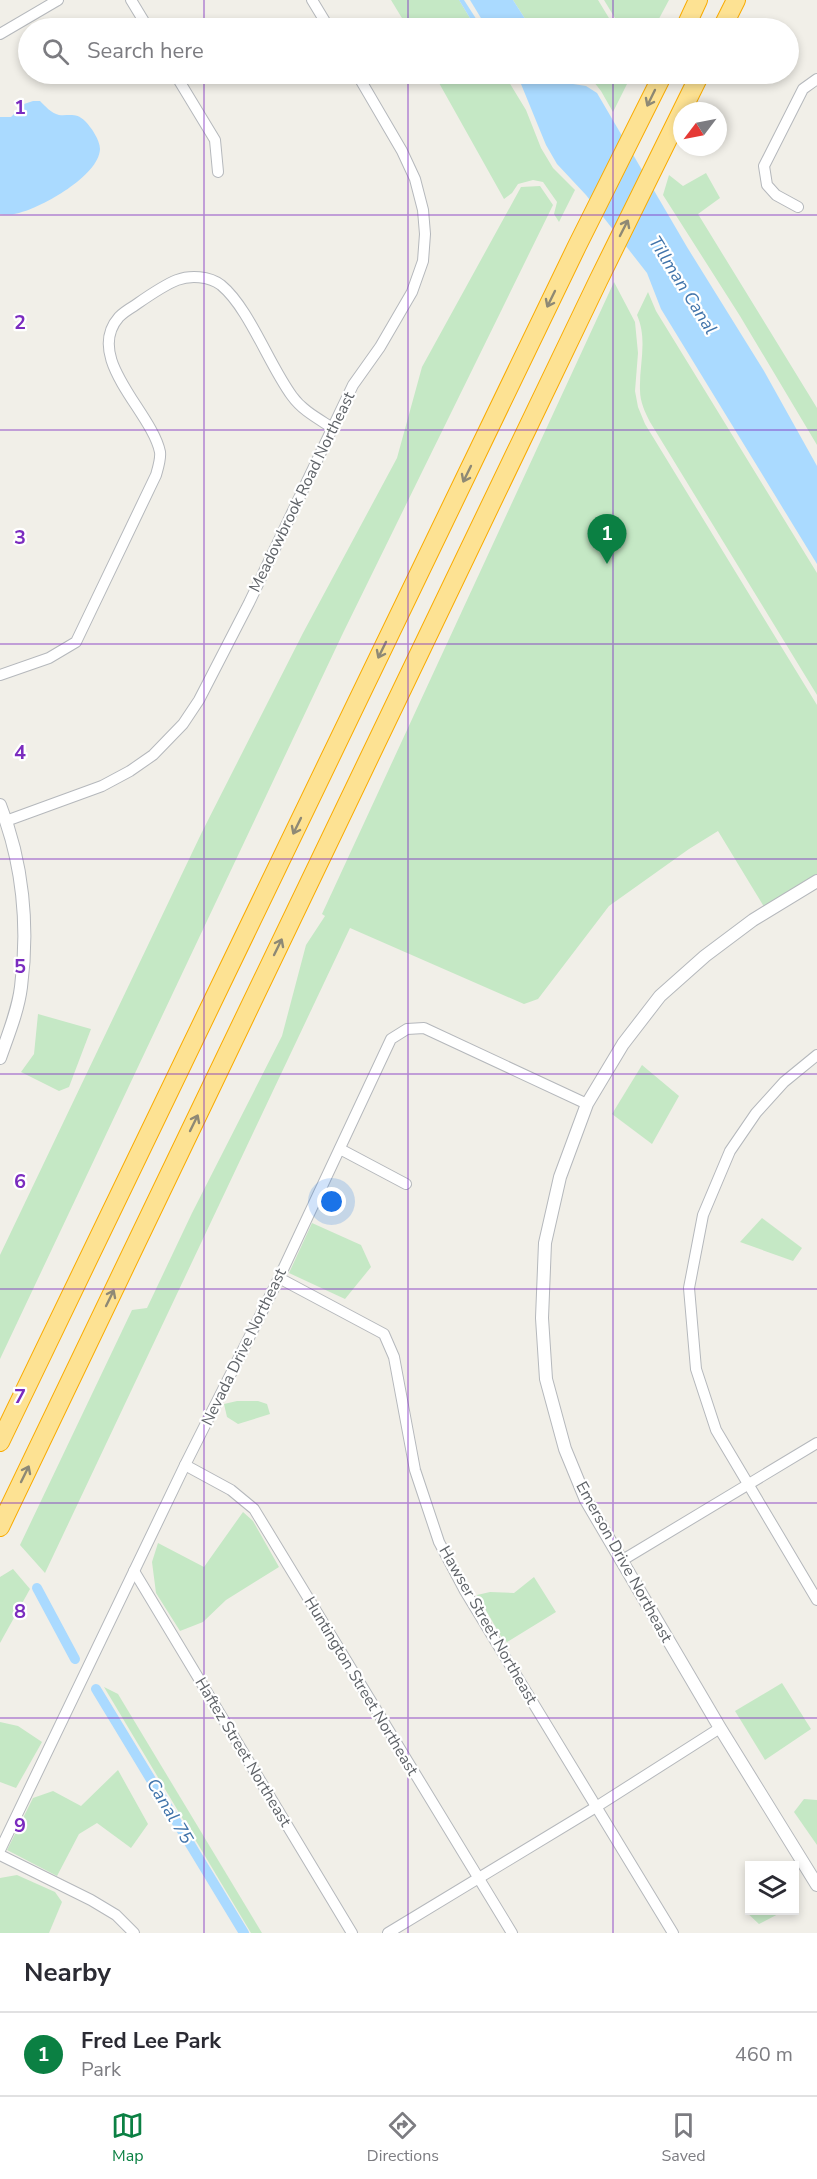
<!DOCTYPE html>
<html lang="en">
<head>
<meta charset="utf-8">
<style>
  :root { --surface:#fff; --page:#f7f7f7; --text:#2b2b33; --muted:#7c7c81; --line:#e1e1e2; --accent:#0b8043 }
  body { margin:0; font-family:"Nunito Sans",sans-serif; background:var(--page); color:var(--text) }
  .controls { position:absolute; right:18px; bottom:18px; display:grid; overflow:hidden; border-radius:0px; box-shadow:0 3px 9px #0003 }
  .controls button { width:54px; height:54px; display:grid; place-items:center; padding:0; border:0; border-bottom:2px solid var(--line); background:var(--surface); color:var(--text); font:30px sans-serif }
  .compass { position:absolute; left:673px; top:102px; width:54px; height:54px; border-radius:50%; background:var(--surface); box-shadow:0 3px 9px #0003; rotate:238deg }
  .you { position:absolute; left:332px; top:1202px; width:21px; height:21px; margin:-15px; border:4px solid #fff; border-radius:50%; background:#1a73e8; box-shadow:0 0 0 9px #1a73e833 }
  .badge { display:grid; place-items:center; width:39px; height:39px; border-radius:50%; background:var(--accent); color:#fff; font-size:20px; font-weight:700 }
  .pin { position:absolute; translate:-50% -50px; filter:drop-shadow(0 2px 3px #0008) }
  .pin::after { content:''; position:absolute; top:32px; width:21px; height:18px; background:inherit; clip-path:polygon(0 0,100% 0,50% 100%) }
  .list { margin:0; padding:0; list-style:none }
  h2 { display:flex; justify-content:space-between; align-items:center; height:78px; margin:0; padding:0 24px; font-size:26px }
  h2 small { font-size:20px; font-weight:400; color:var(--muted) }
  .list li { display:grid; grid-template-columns:39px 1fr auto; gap:18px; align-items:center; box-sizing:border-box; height:84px; padding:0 24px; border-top:2px solid var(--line) }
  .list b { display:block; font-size:22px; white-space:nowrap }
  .list p { margin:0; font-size:20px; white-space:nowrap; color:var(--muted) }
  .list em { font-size:20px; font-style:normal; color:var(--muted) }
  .icon { flex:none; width:33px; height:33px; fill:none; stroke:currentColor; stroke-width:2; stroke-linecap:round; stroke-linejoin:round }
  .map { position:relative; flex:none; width:817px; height:1933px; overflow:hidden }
  .search { position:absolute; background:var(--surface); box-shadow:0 3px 9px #0003; left:18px; right:18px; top:18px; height:66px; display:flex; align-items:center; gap:15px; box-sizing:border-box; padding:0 21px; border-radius:33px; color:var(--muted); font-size:22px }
  .sheet { height:162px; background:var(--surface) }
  nav { display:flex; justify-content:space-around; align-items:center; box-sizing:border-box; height:84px; border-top:2px solid var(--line); background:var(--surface); font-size:16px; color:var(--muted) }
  nav a { display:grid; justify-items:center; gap:3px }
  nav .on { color:var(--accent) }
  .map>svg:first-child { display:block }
  .green { fill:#c5e8c5 }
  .water { fill:#aadaff }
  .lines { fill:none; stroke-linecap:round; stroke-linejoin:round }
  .canal { stroke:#aadaff; stroke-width:10 }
  .minor-casing { stroke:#b5b8bc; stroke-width:12 }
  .tertiary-casing { stroke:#b5b8bc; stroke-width:14 }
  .motorway-casing { stroke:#f9ab00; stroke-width:20 }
  .minor { stroke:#fff; stroke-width:10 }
  .tertiary { stroke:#fff; stroke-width:12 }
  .motorway { stroke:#fde293; stroke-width:18 }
  .oneway { stroke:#8e8975 }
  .grid { fill:none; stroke:#7b2cbf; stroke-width:1.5; stroke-opacity:0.55 }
  .labels { text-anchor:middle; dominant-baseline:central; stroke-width:4.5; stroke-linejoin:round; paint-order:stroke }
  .street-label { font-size:16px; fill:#5f6368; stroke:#fff }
  .water-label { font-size:18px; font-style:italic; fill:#4174aa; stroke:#fff }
  .grid-label { font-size:20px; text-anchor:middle; font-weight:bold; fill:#7b2cbf; stroke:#fff; stroke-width:4.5; stroke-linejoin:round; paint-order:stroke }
</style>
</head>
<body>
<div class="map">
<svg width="817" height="1933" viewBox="0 0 817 1933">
  <rect width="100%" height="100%" fill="#f1efe8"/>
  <g class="green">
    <path d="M391,0H459L476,28H408Z"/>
    <path d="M513,0H598L615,28H531Z"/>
    <path d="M604,0H669L654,28H621Z"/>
    <path d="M434,74H504L526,110L541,148L553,168L575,190L559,222L554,214L557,202L543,182L533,180L518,184L512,193L504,199Z"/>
    <path d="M595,74H632L613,112L601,91L590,77Z"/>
    <path d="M706,173L720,198L698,214L817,408V445L740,316L663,195L669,175L683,186Z"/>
    <path d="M540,186L553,205L343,633L0,1359V1255L202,832L303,633L397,458L422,367L521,187Z"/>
    <path d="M614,282L635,322L638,353L635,391L638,407L645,424L817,705V881L766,910L718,831L689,849L609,906L538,999L524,1004L350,928L45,1573L20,1545L132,1310L147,1308L192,1213L282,1036L306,945L325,916L322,914Z"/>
    <path d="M648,292L656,311L817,573V695L650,422C645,412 640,402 640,390C639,365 648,340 637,315Z"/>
    <path d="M38,1014L91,1029L69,1087L59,1091L21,1072L34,1054Z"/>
    <path d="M642,1065L679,1096L652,1144L612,1114Z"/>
    <path d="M762,1218L802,1248L793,1261L740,1242Z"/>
    <path d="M312,1223L361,1245L371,1267L345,1299L289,1273Z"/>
    <path d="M237,1401H258L267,1404L270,1414L238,1424L227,1417L224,1404Z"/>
    <path d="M243,1512L253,1521L279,1567L226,1600L203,1622L180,1631L156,1593L152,1562L158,1543L204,1567Z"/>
    <path d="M13,1569L30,1589L0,1643V1577Z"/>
    <path d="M534,1577L556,1612L507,1642L502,1638L477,1595L490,1592L514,1593Z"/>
    <path d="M782,1683L811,1729L765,1760L735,1711Z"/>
    <path d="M104,1687L118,1694L262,1933H251Z"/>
    <path d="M0,1722L18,1726L42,1742L16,1788L0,1782Z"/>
    <path d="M118,1770L148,1824L131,1848L97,1823L79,1834L57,1876L7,1850L33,1798L53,1791L81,1806Z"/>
    <path d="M804,1799L817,1800V1845L794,1812Z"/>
    <path d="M17,1875L55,1892L62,1902L49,1933H0V1878Z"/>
    <path d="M749,1896L750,1910L784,1911L759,1924L745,1911Z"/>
  </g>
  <g class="water">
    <path d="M459,0H464L482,28H476Z"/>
    <path d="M470,0H513L531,28H487Z"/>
    <path d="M515,74H563L573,84L586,86L597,93L687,247L764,371L817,466V564L661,309L647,273L586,195L557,164L546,145L521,84Z"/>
    <path d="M33,101H40C45,106 51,113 59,115C69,116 76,112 85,121C91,127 100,140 100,149C99,176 42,207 19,213C13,215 6,214 0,214V117H11L24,104Z"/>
  </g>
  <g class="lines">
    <g class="canal">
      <path d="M37,1588L75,1659"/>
      <path d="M96,1689L244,1933"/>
    </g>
    <g class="minor-casing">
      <g id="minor">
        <path d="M131,0L148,28"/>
        <path d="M312,0L329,28"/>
        <path d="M0,34L58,0"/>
        <path d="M175,74L215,140L218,172"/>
        <path d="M798,207L776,195L767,185L764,166L803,89L817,79"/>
        <path d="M0,675L49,658L76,642L156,475C158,468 161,459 160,452C152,412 83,358 119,317C123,313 129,309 134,306C147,297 162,286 177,280C190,275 209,276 221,285C249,308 269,365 292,396C302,410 317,418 331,427"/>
        <path d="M6,821L102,786L130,771L153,755L183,724L199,700L249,603L353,385L380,347L412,292L423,261L425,234L423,210L415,179L402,151L357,74"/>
        <path d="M817,1055L784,1082L756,1113L730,1151L703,1215L689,1288L696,1369L716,1430L817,1600"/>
        <path d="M340,1149L406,1184"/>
        <path d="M279,1278L384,1334L394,1357L415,1470L439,1542L465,1591L673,1933"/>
        <path d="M185,1465L231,1490L254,1509L512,1933"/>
        <path d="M621,1561L817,1443"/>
        <path d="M134,1571L352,1933"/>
        <path d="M0,1850L185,1465L279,1278L391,1039L407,1029L424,1028L587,1104"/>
        <path d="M0,1855L91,1900L116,1915L134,1933"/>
        <path d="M388,1933L596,1807L720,1728"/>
      </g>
    </g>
    <g class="tertiary-casing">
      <g id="tertiary">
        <path d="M0,805C23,862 29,927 21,987C18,1011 8,1035 0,1058"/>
        <path d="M817,881L753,920L705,956L660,996L623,1044L587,1104L560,1177L545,1243L542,1318L546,1379L565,1449L586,1500L720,1728L817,1885"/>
      </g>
    </g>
    <g class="motorway-casing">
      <g id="motorway">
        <path d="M685,28L698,0"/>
        <path d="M722,28L736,0"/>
        <path d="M0,1442L577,246L663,74"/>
        <path d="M0,1527L598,281L700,74"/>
      </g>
    </g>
    <use href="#minor" class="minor"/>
    <use href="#tertiary" class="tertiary"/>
    <use href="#motorway" class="motorway"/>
  </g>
  <defs><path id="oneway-shaft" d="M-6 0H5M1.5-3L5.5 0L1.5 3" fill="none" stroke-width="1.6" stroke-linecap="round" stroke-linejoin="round" transform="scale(1.5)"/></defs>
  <g class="oneway">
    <use href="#oneway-shaft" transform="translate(651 98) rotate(116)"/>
    <use href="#oneway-shaft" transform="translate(624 228) rotate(-63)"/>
    <use href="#oneway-shaft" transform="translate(551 299) rotate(116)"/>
    <use href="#oneway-shaft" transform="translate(467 474) rotate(116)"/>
    <use href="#oneway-shaft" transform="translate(382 650) rotate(116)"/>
    <use href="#oneway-shaft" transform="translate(297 826) rotate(116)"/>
    <use href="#oneway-shaft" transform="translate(278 947) rotate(-64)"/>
    <use href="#oneway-shaft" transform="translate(194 1123) rotate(-64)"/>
    <use href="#oneway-shaft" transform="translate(110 1298) rotate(-64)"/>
    <use href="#oneway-shaft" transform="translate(25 1474) rotate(-64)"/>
  </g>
  <path class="grid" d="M204,0V28M408,0V28M613,0V28M204,74V1933M408,74V1933M613,74V1933M0,215H817M0,430H817M0,644H817M0,859H817M0,1074H817M0,1289H817M0,1503H817M0,1718H817"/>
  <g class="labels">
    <g class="street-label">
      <text transform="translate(302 492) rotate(-64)">Meadowbrook Road Northeast</text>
      <text transform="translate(244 1347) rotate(-64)">Nevada Drive Northeast</text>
      <text transform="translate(624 1562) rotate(61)">Emerson Drive Northeast</text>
      <text transform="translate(488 1625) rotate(60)">Hawser Street Northeast</text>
      <text transform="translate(361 1686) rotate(59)">Huntington Street Northeast</text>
      <text transform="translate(243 1752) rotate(59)">Haftez Street Northeast</text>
    </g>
    <g class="water-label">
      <text transform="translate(683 285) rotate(58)">Tillman Canal</text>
      <text transform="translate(170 1811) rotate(59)">Canal 75</text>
    </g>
  </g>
  <g class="grid-label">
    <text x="20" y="114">1</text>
    <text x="20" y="329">2</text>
    <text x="20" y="544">3</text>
    <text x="20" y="759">4</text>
    <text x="20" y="973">5</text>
    <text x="20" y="1188">6</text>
    <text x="20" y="1403">7</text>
    <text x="20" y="1618">8</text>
    <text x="20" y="1832">9</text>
  </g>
</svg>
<div class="controls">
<button><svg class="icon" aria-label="layers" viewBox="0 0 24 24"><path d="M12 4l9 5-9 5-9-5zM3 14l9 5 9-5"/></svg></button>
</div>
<svg class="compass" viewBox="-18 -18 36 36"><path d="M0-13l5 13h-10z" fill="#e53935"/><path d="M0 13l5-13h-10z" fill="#7c7c81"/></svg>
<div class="you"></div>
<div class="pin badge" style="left:607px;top:564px">1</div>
<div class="search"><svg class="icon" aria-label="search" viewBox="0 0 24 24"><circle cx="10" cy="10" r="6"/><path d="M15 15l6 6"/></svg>Search here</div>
</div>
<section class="sheet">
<h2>Nearby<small></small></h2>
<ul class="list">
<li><span class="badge">1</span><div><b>Fred Lee Park</b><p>Park</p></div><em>460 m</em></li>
</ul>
</section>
<nav>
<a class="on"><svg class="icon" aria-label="map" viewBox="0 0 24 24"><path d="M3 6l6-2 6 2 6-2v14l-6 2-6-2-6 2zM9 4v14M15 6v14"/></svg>Map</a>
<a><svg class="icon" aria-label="directions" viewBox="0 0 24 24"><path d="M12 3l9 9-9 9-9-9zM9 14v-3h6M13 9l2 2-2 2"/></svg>Directions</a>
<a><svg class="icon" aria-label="saved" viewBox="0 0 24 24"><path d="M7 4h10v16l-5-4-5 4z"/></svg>Saved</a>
</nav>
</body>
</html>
